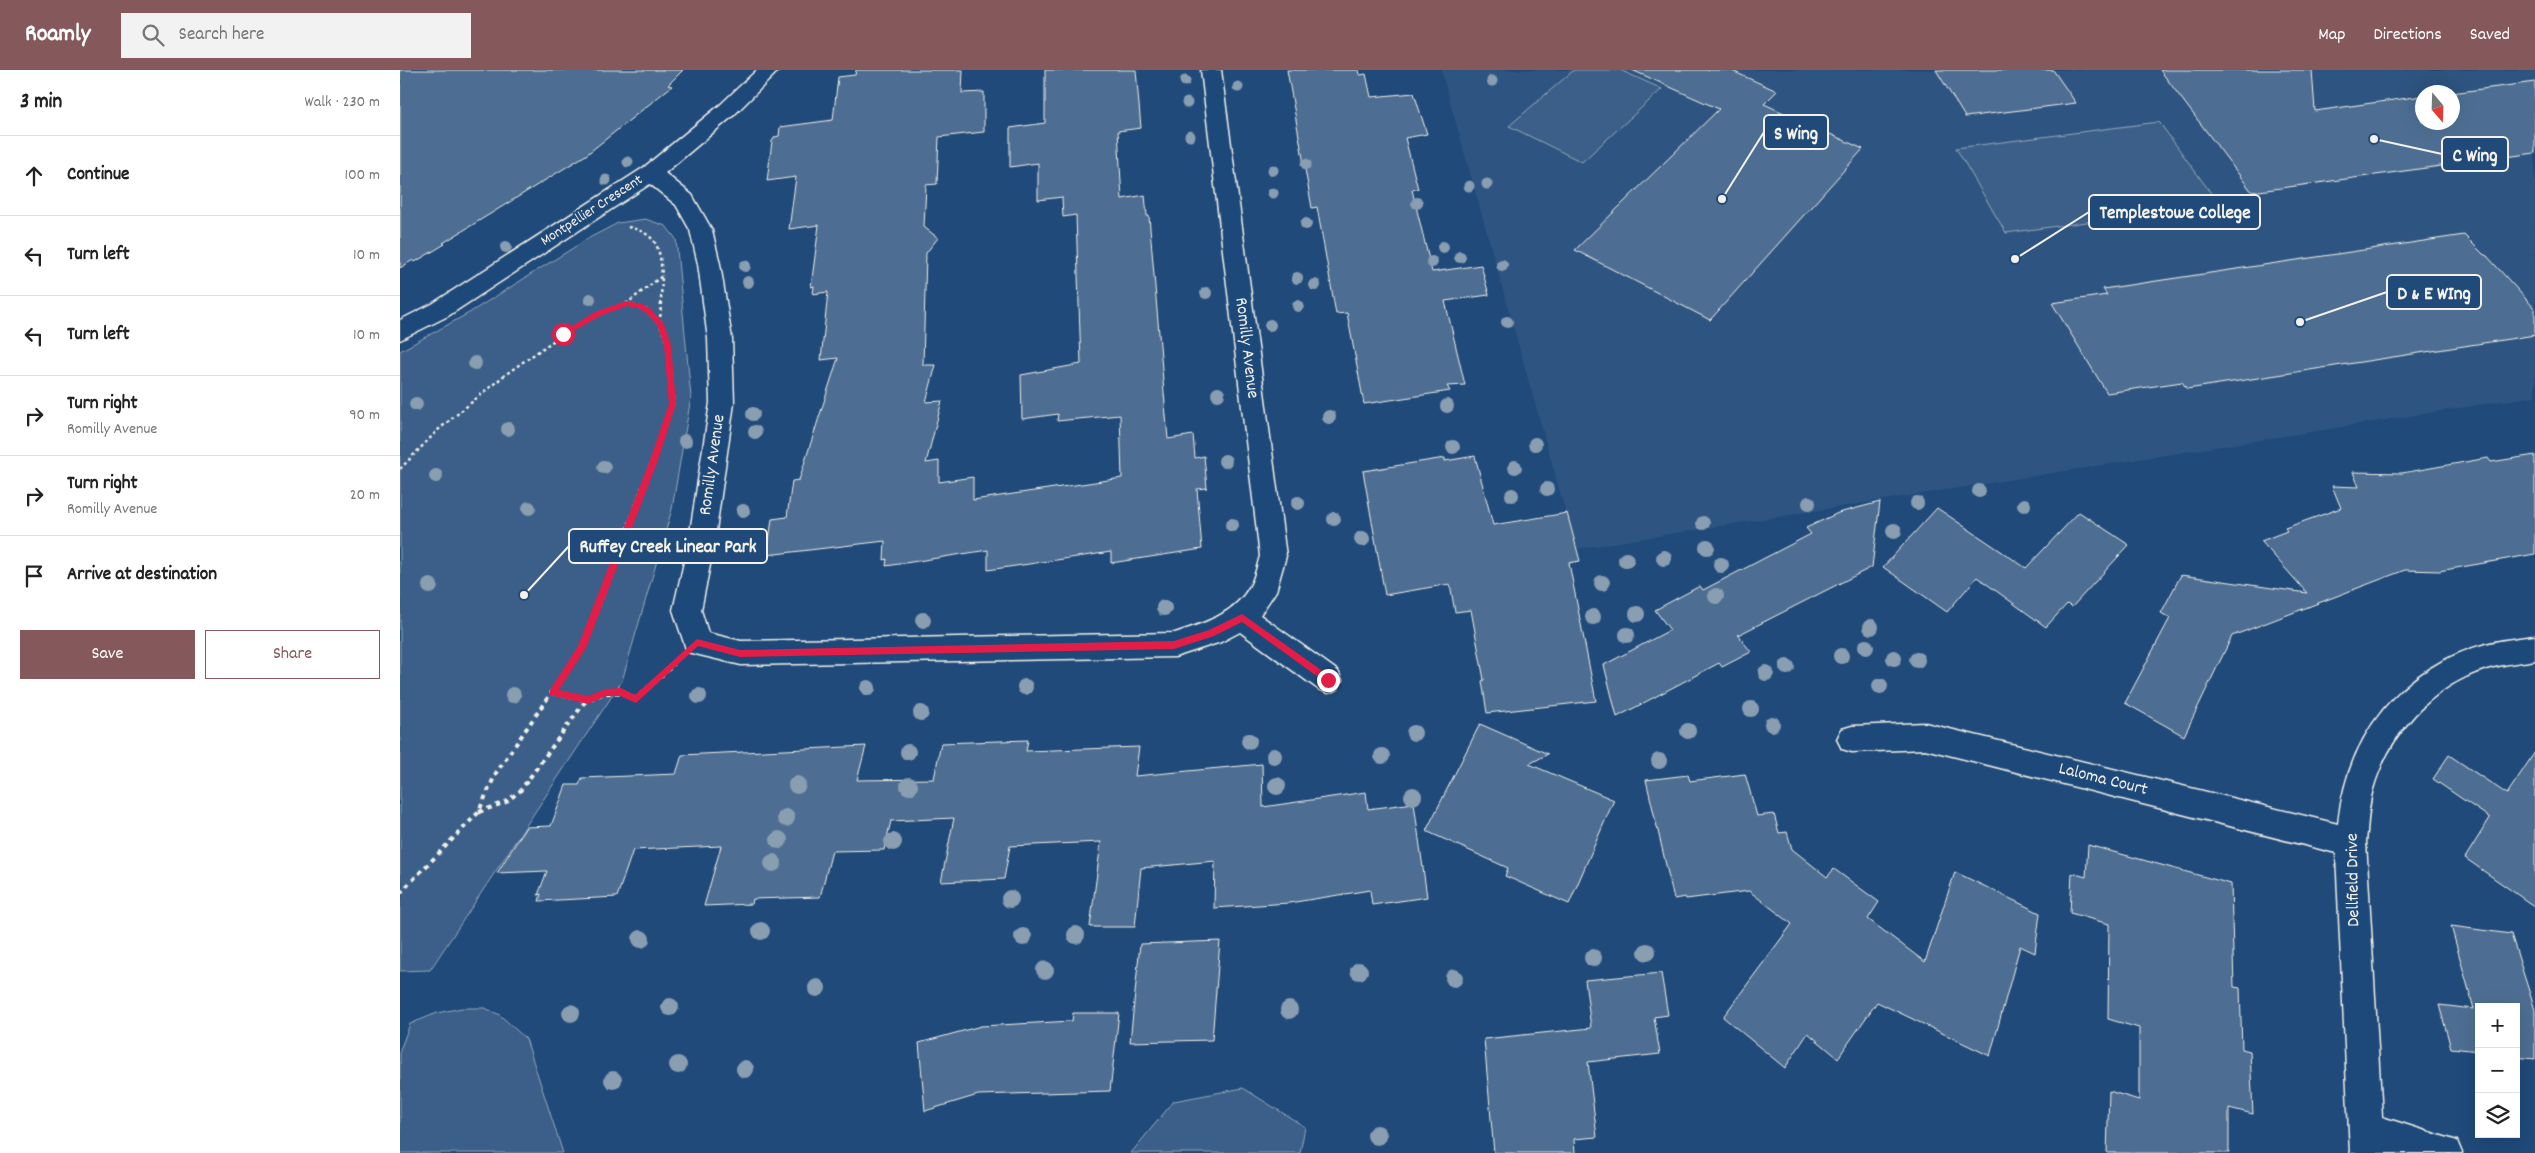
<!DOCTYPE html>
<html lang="en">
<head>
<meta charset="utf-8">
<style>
  :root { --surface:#fff; --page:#f2f2f2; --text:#222; --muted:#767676; --line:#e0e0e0; --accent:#85585c }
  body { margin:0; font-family:Dekko,sans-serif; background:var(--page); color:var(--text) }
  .controls { position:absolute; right:15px; bottom:15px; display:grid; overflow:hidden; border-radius:0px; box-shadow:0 5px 20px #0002 }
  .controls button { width:45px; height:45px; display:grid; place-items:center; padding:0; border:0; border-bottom:1px solid var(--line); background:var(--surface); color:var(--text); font:25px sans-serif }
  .compass { position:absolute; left:2015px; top:15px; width:45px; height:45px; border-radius:50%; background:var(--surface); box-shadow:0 5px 20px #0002; rotate:161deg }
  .stop { position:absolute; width:15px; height:15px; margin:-11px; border:4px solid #e11d48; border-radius:50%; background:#fff }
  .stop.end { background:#e11d48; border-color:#fff; box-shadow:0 1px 5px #0008 }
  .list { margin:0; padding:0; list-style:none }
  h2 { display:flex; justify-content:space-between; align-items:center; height:65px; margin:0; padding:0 20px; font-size:21px }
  h2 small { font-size:16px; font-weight:400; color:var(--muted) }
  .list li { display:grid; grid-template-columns:32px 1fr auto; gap:15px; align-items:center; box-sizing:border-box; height:80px; padding:0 20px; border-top:1px solid var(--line) }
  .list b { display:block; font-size:19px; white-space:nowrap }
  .list p { margin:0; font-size:16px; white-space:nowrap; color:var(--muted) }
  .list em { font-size:16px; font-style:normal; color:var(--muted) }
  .actions { display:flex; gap:10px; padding:15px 20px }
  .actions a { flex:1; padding:11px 0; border:1px solid var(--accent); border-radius:0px; text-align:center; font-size:18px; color:var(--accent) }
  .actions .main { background:var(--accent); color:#fff }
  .icon { flex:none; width:28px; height:28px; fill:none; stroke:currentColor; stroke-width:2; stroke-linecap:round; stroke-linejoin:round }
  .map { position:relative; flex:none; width:2135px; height:1083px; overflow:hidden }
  header { display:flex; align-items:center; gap:30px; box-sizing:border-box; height:70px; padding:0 25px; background:var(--accent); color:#fff }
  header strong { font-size:24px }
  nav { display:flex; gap:28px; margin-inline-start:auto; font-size:18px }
  .search { width:350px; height:45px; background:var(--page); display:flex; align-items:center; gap:12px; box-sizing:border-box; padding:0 18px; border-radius:0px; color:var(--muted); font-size:19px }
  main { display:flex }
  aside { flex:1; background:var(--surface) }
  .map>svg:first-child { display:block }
  .built { fill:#2d5581; fill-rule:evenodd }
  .green { fill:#3a5f88; stroke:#97a8b8 }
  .building { fill:#4d6e92; stroke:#f4f1e8 }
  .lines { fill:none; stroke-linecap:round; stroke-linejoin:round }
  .minor-casing { stroke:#f4f1e8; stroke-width:3 }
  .path-far1 { stroke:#f4f1e8; stroke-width:2.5; stroke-dasharray:3 3; stroke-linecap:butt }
  .path { stroke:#f4f1e8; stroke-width:4; stroke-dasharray:4.5 4.5; stroke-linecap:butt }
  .minor { fill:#1f4a7a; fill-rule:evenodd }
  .tree { fill:#8a9eb1 }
  .route { fill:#e11d48 }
  .labels { text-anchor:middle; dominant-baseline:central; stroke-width:4; stroke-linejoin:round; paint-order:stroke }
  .far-street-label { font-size:15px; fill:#f4f1e8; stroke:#1f4a7a }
  .street-label { font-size:18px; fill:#f4f1e8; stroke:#1f4a7a }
  .leader { fill:none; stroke:#f4f1e8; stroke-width:2 }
  .callout-dot { fill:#f4f1e8; stroke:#1f4a7a; stroke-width:2 }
  .callout { fill:#1f4a7a; stroke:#f4f1e8; stroke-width:2 }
  .callout-label { font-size:19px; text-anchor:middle; font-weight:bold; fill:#f4f1e8 }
</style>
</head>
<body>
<header>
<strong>Roamly</strong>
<div class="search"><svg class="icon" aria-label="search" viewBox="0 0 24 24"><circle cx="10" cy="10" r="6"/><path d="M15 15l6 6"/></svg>Search here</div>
<nav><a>Map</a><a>Directions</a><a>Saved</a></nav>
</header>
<main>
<aside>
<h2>3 min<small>Walk · 230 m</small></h2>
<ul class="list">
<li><svg class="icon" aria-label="ahead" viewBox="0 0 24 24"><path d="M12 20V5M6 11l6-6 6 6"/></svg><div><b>Continue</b></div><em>100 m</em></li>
<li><svg class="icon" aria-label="left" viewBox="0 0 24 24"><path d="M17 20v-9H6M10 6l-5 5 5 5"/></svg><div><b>Turn left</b></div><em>10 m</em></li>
<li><svg class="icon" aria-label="left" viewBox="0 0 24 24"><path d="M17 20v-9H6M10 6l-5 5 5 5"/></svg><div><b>Turn left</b></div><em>10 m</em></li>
<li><svg class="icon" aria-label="right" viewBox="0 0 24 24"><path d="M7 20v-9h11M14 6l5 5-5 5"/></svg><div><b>Turn right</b><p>Romilly Avenue</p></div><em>90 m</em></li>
<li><svg class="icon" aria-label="right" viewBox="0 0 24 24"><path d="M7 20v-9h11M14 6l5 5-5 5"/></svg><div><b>Turn right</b><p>Romilly Avenue</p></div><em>20 m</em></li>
<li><svg class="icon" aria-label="arrive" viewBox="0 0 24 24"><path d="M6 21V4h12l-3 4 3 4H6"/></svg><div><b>Arrive at destination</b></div></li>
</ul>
<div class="actions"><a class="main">Save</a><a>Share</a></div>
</aside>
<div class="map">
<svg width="2135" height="1083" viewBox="0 0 2135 1083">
  <rect width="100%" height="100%" fill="#1f4a7a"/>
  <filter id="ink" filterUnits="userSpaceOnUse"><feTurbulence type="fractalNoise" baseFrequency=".02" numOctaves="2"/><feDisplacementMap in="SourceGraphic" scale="10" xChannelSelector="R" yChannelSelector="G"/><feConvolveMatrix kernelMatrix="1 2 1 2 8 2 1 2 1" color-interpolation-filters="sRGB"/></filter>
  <g filter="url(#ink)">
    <path class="built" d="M1041,0H2135V326L1176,479ZM2022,22H2052V52H2022Z"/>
    <g class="green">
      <path d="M1174,0H1220L1262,19L1182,92L1109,56Z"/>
      <path d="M1759,52L1819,134L1606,163L1556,78Z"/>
      <path d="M245,149L266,156L276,169L291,327L272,439L222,611L30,900L0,901V281L69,243L189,168L218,153Z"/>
      <path d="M62,938H85L100,945L126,969L163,1083H0V980L10,954L37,943Z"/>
      <path d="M843,1018L905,1057L900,1083H731L774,1031Z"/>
    </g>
    <g class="building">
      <path d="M0,0H283L268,15L272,16L186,85L43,173L45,174L15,192L13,190L0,198Z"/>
      <path d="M456,0H563L562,23L584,22V62L539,67L537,114L526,115L524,157L538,168L526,183L523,295H536L526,332L542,331L526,393L539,391V412L573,407V430L722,408L720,345L657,351L658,344L622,349L621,305L681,294L676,145L663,147L662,127L638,130V93L610,97V58L645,53V0H736L741,58L718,61L722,129L745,125L747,146H749L768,369L793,365L795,388L804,386L807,418L797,419L802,479L711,493V482L588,500V480L486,496L487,489L484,490L485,471L367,485L372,449L387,447L392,411L399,410L438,288L421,290L428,222L413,224L414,216L411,217L419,155L389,159L396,107L367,111L372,71L375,67L379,66L380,57L433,50L438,7L455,5Z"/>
      <path d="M887,0H959L960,5L966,4L971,27L1014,23L1027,64L1005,68L1018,119L1012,120L1032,202L1081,195L1089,225L1045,231L1065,315L1047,316L1050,321L964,334L947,243L936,244L917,137L912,138Z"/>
      <path d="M1232,0H1330L1377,21L1364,34L1463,79L1310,250L1175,180L1319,39Z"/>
      <path d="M1536,0H1653L1676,33L1565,47Z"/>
      <path d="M1760,0H1912L1915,41L2022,26V52H2052V23L2135,12V83L1852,122Z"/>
      <path d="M2064,165L2083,184L2087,186L2135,239V265L1787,319L1782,312L1707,323L1652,233L1707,225L1703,219Z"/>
      <path d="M2135,385V484L2039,501L2005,500L1832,566L1784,666L1725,633L1770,548L1761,543L1781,505L1907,523L1861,471L1887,461L1885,458L1941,438L1932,416L1959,417L1953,402L2002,403L2088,388L2091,392Z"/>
      <path d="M1075,386L1093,455L1167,443L1180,491L1169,493L1196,631L1087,643L1082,611L1084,610L1071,540L1055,542L1050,514L985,525L963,401L1045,388V391Z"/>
      <path d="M1480,432L1472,497L1338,565L1351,582L1322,597L1319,593L1217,647L1204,595L1270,560L1255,540L1300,516L1303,520L1411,464L1406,458L1438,443Z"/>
      <path d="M1537,438L1626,498L1679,442L1729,475L1672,537L1667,534L1646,557L1577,507L1547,542L1483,497Z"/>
      <path d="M1080,654L1148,684L1129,694L1214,730L1169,834L1105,806L1108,798L1026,761Z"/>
      <path d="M628,670L626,681L739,677L735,706L862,694L863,737L966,722L968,739L1014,733L1027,827L972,835L970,820L889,833L814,838L815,791L741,798L735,857H690L701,772L610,776L604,809L541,812L554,748L491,751L484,780L432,781L420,827L353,829L352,834L304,836L321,776L233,780L217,827L139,831L141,824L138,825L147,801L97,803L126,757L151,756L166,715H179L182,708L276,704L282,685L466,676L457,710L534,709L541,673Z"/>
      <path d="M2135,682V837L2065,788L2090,748L2033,709L2049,685L2107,724Z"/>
      <path d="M1345,704L1357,746L1374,744L1379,763L1387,762L1392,779L1427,807L1434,799L1479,832L1468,849L1525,892L1555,802L1640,843L1635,883L1620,876L1590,986L1477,932L1438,988L1408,963L1385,998L1323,947L1392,854L1349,821L1286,829L1285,827L1274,829L1246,710L1288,705L1290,711Z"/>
      <path d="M1688,775L1831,814L1834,917L1840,918L1842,979L1850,981L1853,1044L1829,1038V1083H1707L1709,1021L1739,1030V958L1708,949L1709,854L1670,843L1672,803L1686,807Z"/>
      <path d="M2051,856L2111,864L2135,940V989L2116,987V937H2079V981L2051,978L2039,935L2074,939Z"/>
      <path d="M820,871L812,970L730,972L740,874Z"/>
      <path d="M1261,903L1268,945L1254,947L1260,984L1188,992L1197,1067L1174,1069L1175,1083H1094L1084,969L1191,958L1185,910Z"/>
      <path d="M673,943H719L710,1021L578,1025L525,1041L519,973L581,956L672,951Z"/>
    </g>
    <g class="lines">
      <g class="minor-casing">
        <g id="minor">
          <path d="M357,0H379L334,45L265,103L292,125L312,160L320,194L332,269L334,333L314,475L301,540L308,563L341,571L775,563C804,553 834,545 850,516C855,507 857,496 860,486L801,0H821L886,486L876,521L860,545L938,601L942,610L938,619L928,623L918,619L840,562L821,572L775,587L341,595L287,582L273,540L288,475L310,333L308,269L298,194L290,160L276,135L250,114L48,246L0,270V250L32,234L243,98L320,35Z"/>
          <path d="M2135,566V590C2119,593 2102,594 2086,599C2031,616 1989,664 1973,719C1968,736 1968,755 1966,772L1982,1047L2057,1071L2062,1083H1950L1936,783L1525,679L1452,682L1442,679L1437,669L1442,659L1452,656L1525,653L1938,754C1947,666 2000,598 2086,574C2102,570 2119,568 2135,566Z"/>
        </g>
      </g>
      <g class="path-far1">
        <path d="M228,157C258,164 260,178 262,206"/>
        <path d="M227,234L246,240L260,254"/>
        <path d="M0,399L38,360L106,304L163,264L197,244L226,234L262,206L260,254L268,275L273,334L224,467"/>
      </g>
      <g class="path">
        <path d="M153,623L188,630"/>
        <path d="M79,742L106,732L120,721L184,633C201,620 217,621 236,629L274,594"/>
        <path d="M0,823L78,743L96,703L182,578L225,466"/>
      </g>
      <use href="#minor" class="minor"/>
    </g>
    <g class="tree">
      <circle cx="785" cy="11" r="5.5"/>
      <circle cx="1092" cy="11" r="5.5"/>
      <circle cx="838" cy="17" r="5.5"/>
      <circle cx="787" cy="33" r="5.5"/>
      <circle cx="790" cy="66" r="5.5"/>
      <circle cx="228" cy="92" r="5.5"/>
      <circle cx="906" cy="94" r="5.5"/>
      <circle cx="873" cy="100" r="5.5"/>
      <circle cx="206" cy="110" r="5.5"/>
      <circle cx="1087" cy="114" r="5.5"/>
      <circle cx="1069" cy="116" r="5.5"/>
      <circle cx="873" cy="123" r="5.5"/>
      <circle cx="1017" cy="133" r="6"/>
      <circle cx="906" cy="154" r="6"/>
      <circle cx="106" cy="177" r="6"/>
      <circle cx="1043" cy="177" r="6"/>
      <circle cx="1060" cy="187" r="6"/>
      <circle cx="1032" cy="192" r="6"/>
      <circle cx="1102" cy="195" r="6"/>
      <circle cx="345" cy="196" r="6"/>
      <circle cx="897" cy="208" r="6"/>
      <circle cx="348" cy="212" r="6"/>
      <circle cx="915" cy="215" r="6"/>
      <circle cx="806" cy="223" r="6"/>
      <circle cx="190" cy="229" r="6"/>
      <circle cx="898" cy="236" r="6"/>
      <circle cx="1107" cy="252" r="6"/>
      <circle cx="870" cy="255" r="6"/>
      <circle cx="75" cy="293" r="7"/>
      <circle cx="818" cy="324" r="7"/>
      <circle cx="16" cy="334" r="7"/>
      <circle cx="1047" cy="336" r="7"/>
      <circle cx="353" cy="344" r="7"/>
      <circle cx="929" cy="347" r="7"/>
      <circle cx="108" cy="359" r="7"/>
      <circle cx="355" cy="362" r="7"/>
      <circle cx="285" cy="371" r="7"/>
      <circle cx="1135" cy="374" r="7"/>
      <circle cx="1053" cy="377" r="7"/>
      <circle cx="825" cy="391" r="7"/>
      <circle cx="204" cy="397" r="7"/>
      <circle cx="1115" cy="397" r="7"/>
      <circle cx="36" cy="406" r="7"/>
      <circle cx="1147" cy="419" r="7"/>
      <circle cx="1579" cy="421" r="7"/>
      <circle cx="1112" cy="425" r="7"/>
      <circle cx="898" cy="433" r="7"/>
      <circle cx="1409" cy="433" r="7"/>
      <circle cx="1517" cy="433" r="7"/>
      <circle cx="1624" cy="435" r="7"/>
      <circle cx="129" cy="438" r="7"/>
      <circle cx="343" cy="441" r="7"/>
      <circle cx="934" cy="449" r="7"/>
      <circle cx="1303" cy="453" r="7"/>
      <circle cx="832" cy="455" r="7"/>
      <circle cx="1494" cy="461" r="8"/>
      <circle cx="962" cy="469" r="8"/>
      <circle cx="1307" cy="477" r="8"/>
      <circle cx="1264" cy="488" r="8"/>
      <circle cx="1226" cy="490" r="8"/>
      <circle cx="1321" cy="495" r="8"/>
      <circle cx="1202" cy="513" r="8"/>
      <circle cx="30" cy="516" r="8"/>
      <circle cx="1316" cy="526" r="8"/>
      <circle cx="764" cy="538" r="8"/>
      <circle cx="1237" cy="544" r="8"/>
      <circle cx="1193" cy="547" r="8"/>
      <circle cx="523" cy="550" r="8"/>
      <circle cx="1471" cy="557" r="8"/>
      <circle cx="1227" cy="565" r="8"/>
      <circle cx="1466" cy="577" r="8"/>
      <circle cx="1441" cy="586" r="8"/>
      <circle cx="1494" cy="588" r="8"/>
      <circle cx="1517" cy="590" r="8"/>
      <circle cx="1387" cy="597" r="8"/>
      <circle cx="1366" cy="603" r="8"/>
      <circle cx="1480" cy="616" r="8"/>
      <circle cx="625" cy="617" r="8"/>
      <circle cx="468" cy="618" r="8"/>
      <circle cx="113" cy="625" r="8"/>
      <circle cx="299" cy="626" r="8"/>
      <circle cx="1351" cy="639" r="8"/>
      <circle cx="521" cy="643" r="8"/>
      <circle cx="1372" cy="654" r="8"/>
      <circle cx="1288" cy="661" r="8"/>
      <circle cx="1014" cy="663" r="8"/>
      <circle cx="849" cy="671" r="8"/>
      <circle cx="508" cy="682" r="8"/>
      <circle cx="874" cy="686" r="8"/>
      <circle cx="982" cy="686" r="8"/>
      <circle cx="1259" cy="691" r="8"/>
      <circle cx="397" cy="715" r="9"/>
      <circle cx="509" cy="716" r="9"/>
      <circle cx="877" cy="716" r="9"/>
      <circle cx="1013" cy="726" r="9"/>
      <circle cx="386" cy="748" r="9"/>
      <circle cx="379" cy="770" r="9"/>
      <circle cx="493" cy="772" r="9"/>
      <circle cx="373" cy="793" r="9"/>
      <circle cx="610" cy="829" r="9"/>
      <circle cx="361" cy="861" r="9"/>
      <circle cx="676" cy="865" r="9"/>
      <circle cx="623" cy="867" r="9"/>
      <circle cx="241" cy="869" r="9"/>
      <circle cx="1247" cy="882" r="9"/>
      <circle cx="1193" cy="888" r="9"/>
      <circle cx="645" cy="900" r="9"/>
      <circle cx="959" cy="901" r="9"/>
      <circle cx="1054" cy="908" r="9"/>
      <circle cx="417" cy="918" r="9"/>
      <circle cx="270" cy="937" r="9"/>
      <circle cx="889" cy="940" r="9"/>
      <circle cx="171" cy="943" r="9"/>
      <circle cx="278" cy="995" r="9"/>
      <circle cx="345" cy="999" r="9"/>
      <circle cx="213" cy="1010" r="9"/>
      <circle cx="977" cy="1065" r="10"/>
    </g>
  </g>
  <path class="route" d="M226,231L242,234L251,239L264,254L271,275L276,334L258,390L186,578L159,620L188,626L206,619L221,618L235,625L297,569L340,580L774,571L809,560L842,544L931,607V612H925L842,552L814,566L774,579L340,587L298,576L236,633L220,626H206L188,634L150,625V620L178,576L250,390L269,334L264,275L257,255L246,243L238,238L227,236L200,246L165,266L159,264L195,242Z"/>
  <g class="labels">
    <g class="far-street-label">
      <text transform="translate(192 141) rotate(-33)">Montpellier Crescent</text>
    </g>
    <g class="street-label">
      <text transform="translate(846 278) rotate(83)">Romilly Avenue</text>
      <text transform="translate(313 395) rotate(-82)">Romilly Avenue</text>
      <text transform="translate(1703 710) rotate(14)">Laloma Court</text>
      <text transform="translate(1954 810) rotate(-91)">Dellfield Drive</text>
    </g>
  </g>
  <path class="leader" d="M1322 129L1364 62M1974 69L2042 84M1615 189L1689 142M1900 252L1987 222M124 525L169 476"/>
  <g class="callout-dot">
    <circle cx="1322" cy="129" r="5"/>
    <circle cx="1974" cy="69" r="5"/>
    <circle cx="1615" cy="189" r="5"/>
    <circle cx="1900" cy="252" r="5"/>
    <circle cx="124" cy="525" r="5"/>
  </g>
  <g class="callout">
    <rect x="1364" y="45" width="64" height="34" rx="5"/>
    <rect x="2042" y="67" width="66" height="34" rx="5"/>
    <rect x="1689" y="125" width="171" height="34" rx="5"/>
    <rect x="1987" y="205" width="94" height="34" rx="5"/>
    <rect x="169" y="459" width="198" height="34" rx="5"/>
  </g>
  <g class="callout-label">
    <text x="1396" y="69">S Wing</text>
    <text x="2075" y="91">C Wing</text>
    <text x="1775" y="148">Templestowe College</text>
    <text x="2034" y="229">D &amp; E WIng</text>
    <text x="268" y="482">Ruffey Creek Linear Park</text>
  </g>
</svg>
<div class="controls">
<button>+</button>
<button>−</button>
<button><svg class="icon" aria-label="layers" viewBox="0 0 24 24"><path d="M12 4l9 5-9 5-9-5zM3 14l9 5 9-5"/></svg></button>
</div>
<svg class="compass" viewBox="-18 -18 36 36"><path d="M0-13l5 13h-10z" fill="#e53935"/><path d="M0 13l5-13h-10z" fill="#767676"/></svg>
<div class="stop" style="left:163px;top:264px"></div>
<div class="stop end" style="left:928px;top:610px"></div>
</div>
</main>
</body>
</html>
